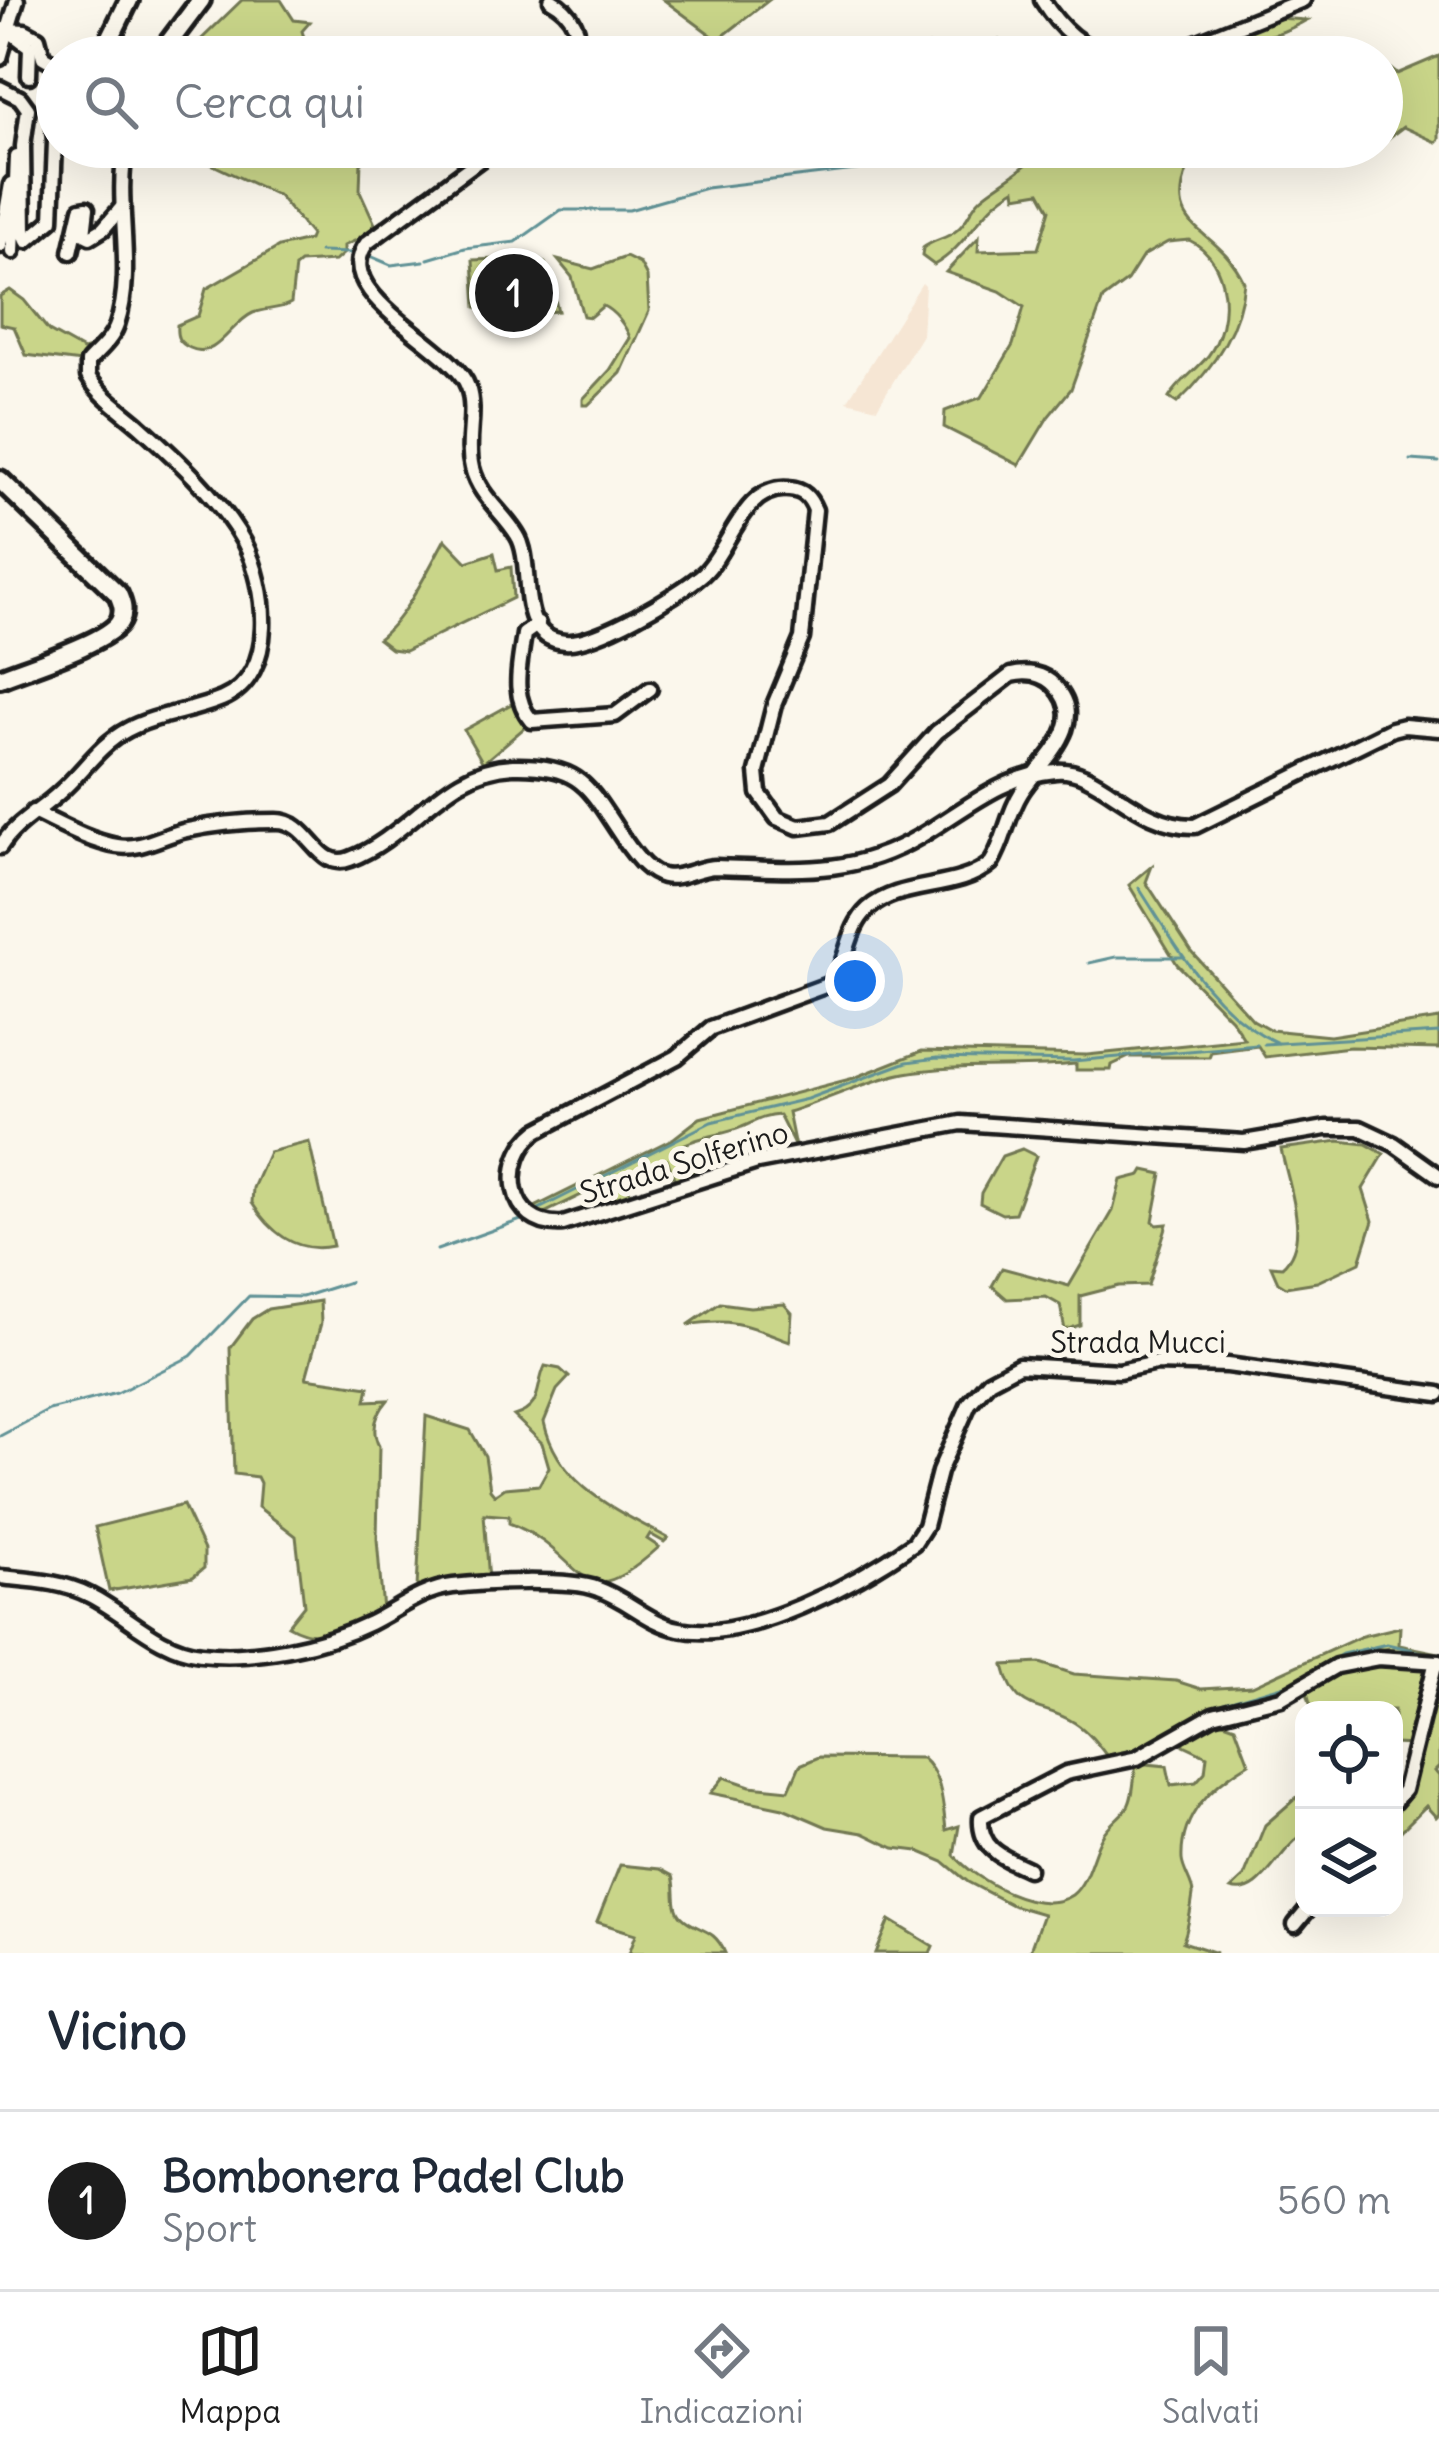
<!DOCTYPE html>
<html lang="it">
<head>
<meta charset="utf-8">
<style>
  :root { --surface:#fff; --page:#f6f6f7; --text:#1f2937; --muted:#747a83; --line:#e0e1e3; --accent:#1c1c1c }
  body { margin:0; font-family:Delius,sans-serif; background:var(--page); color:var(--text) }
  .controls { position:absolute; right:36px; bottom:36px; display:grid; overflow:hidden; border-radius:24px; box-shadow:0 12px 48px #0002 }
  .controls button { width:108px; height:108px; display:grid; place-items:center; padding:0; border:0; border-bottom:3px solid var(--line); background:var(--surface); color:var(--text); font:60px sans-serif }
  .you { position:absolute; left:855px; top:981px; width:42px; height:42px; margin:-30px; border:9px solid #fff; border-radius:50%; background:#1a73e8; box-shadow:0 0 0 18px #1a73e833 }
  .badge { display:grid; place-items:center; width:78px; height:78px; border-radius:50%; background:var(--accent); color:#fff; font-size:39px; font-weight:700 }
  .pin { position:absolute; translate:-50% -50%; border:6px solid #fff; box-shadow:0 3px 12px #0006 }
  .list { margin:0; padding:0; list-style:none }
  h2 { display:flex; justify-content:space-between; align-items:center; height:156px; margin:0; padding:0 48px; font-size:51px }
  h2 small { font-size:39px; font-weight:400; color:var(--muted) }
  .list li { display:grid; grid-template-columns:78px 1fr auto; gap:36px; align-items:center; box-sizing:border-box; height:180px; padding:0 48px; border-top:3px solid var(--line) }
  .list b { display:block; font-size:45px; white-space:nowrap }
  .list p { margin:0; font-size:39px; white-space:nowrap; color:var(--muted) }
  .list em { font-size:39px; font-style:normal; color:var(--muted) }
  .icon { flex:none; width:66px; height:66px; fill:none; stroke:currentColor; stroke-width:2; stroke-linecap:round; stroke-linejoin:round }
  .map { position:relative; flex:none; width:1439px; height:1953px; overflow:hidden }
  .search { position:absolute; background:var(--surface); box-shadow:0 12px 48px #0002; left:36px; right:36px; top:36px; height:132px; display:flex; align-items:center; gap:30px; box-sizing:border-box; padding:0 42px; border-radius:66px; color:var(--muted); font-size:45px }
  .sheet { height:336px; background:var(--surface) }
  nav { display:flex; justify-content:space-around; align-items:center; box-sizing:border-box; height:168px; border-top:3px solid var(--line); background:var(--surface); font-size:33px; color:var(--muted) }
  nav a { display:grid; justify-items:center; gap:6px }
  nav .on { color:var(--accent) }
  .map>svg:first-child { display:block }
  .built { fill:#f6e6d4 }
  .green { fill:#c9d589; stroke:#727852; stroke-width:3 }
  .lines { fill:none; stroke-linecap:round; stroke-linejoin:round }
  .stream { stroke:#619296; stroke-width:3 }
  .minor-casing { stroke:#1c1c1c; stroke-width:21 }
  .major-casing { stroke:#1c1c1c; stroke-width:26 }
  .minor { stroke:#fbf7ec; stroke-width:12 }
  .major { stroke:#fbf7ec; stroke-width:16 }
  .labels { text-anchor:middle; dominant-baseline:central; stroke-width:10; stroke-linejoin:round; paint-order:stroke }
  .street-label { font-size:30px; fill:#1c1c1c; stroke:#fbf7ec }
</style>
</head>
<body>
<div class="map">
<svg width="1439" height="1953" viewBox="0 0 1439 1953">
  <rect width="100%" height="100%" fill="#fbf7ec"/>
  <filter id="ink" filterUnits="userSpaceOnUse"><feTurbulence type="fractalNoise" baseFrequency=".00833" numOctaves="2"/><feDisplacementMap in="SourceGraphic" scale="24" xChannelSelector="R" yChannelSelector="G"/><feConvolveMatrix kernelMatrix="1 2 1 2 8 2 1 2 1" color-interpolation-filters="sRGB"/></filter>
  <g filter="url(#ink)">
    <path class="built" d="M922,283L925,286L922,335L877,408L847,401Z"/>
    <g class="green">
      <path d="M242,0H281L294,20L310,22L302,31L310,57H183Z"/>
      <path d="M664,0H769L718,40Z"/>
      <path d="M1278,18L1307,20C1295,26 1283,33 1271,35C1251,40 1245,36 1232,57H1209L1229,38Z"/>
      <path d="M999,40L1008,57H868L866,50Z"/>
      <path d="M1439,56V139L1436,142L1403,127L1382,143V62L1397,74Z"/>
      <path d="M175,147H366L361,160L360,191L375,224L367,235L344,246V253L335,261L300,263L295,267L291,303C279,310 266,308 253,313C230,323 217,361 190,348C178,342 176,337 177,325L198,316L206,289L279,247L309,240L311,235L279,196Z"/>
      <path d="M1039,147H1097L1099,148L1094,160L1119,158L1125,147H1197C1153,237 1214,218 1244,282C1240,331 1212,370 1177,403L1169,398C1179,381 1196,371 1208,356C1234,322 1230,259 1189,240L1168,242L1143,256L1127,281L1103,299L1071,389L1048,417L1019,465L944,427L945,411L982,397L1013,345L1024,307L1000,291L946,272L979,237L978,251L1038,249L1050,210L1040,192L1016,196L1015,189C980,208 968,246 934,265L922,256L923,248C934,239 947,239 957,230C968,221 971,207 981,198C997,183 1034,166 1039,147Z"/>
      <path d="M626,257L640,264L647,277L649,311L621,373L588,405H583V399L610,370L630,338C626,326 614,311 603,306L590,317L583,316L572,277L558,260L593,269Z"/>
      <path d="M533,258L545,263L558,311L511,314L476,307L473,260Z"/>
      <path d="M10,290L24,300L49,331L83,350L96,346L81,362L26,355L14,327L0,324V296Z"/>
      <path d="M445,539L467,562L494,553L498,570L511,567L513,598L405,651L391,649L378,639C405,619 429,568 445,539Z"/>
      <path d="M515,702L529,724L483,763L464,730Z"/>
      <path d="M1152,866L1146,882L1192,952L1253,1020L1271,1030L1330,1036L1439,1019V1049L1350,1047L1265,1057L1258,1046L1211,1052L1209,1057H1129L1112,1065L1111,1070H1076V1064C1019,1070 962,1063 905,1073C865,1081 827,1100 788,1112L795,1147L779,1115C763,1116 756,1121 742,1127C725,1135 704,1135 685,1144L696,1176L676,1183L667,1159L624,1177L632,1198L618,1201L594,1189L542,1214L531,1209L674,1138L700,1118L854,1078L922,1051L1087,1055L1244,1039L1231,1019L1177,964L1129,885Z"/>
      <path d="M1339,1141L1366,1144L1384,1154L1363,1189L1373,1221L1360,1262L1317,1282L1286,1287L1278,1282L1271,1266L1282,1267C1312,1241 1288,1184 1281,1149Z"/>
      <path d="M309,1142L333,1246C296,1254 271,1233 252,1203L253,1188L269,1152Z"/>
      <path d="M1022,1149L1036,1156L1015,1213L1002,1214L980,1203L981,1193L1002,1156Z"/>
      <path d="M1144,1170L1162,1174L1153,1221L1157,1225L1167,1224L1148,1285L1119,1286L1080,1296V1325L1065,1330L1060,1305L1046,1297L1007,1299L992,1286L1002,1268L1069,1286L1113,1211L1121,1180L1141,1175Z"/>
      <path d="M320,1301L321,1323L306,1378L369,1387L366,1401L388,1400C376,1414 370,1429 379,1446L377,1539L383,1611C351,1630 322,1645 288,1625L304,1605L296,1536L258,1507L260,1483L257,1477L234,1474L230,1348L252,1319L268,1309Z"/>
      <path d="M720,1303L750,1307L784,1304L792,1313L790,1341C749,1326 733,1317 688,1325Z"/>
      <path d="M545,1366L560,1369L569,1377L557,1390L544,1422C558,1486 617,1510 668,1538L664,1542L650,1534L647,1539L659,1547C575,1624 588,1553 509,1523V1516L484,1514L489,1581L417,1588L426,1416L470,1430L485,1456L490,1489L495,1495L505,1488L539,1485L549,1467L542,1443L514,1416C543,1407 535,1388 545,1366Z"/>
      <path d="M183,1505L204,1550V1568L193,1577L109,1591L95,1527Z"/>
      <path d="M1400,1627L1399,1645L1439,1653V1767L1435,1771L1439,1776V1814L1436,1817L1426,1806L1394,1838V1806L1411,1745L1394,1744V1710H1319L1310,1703L1306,1689L1315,1680L1389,1648L1332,1664L1272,1696L1221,1709L1134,1757L1109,1759C1099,1746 1089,1732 1075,1723C1041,1701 1016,1717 1004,1665L1040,1663L1074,1674L1176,1681L1201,1689L1252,1686L1362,1636Z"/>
      <path d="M1213,1718L1235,1726L1249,1763C1212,1785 1180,1815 1182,1860C1183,1872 1194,1885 1193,1895C1191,1910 1188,1928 1183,1942L1217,1953H1029L1043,1914L1012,1905L968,1882L944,1862L918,1851L894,1848L863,1833L827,1827L783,1808L711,1793L724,1777L750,1786L789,1790L800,1765L819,1757L922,1758C942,1774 943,1805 946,1830L959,1826L954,1855C975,1880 1039,1917 1072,1895C1088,1883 1092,1853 1102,1836C1108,1825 1119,1818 1127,1808C1134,1798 1134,1776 1136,1763L1167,1766L1171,1785L1196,1782L1205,1772L1207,1756L1184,1745L1183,1736Z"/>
      <path d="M1304,1791V1834C1277,1850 1262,1899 1231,1889L1244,1877L1265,1825Z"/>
      <path d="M620,1865L660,1869L673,1876C677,1888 672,1906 681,1916C696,1932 714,1926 725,1953H629L636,1934L597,1922Z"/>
      <path d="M890,1920L933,1946L930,1953H876Z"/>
    </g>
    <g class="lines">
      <g class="stream">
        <path d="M320,252L351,253"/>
        <path d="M370,256L391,265L424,261"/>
        <path d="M428,259L465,248L516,242L561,210H629L706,188L872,168L949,147"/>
        <path d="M1411,460L1439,462"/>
        <path d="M1139,888C1176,945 1213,1014 1278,1043"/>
        <path d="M1089,963L1116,957H1182"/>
        <path d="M1264,1044L1439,1033"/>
        <path d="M535,1211L711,1122L807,1099L907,1062L937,1058L1073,1061L1257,1045"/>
        <path d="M437,1250L521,1220"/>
        <path d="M0,1436L49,1410L117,1393L191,1356L249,1296L302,1297L349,1282"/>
        <path d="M1214,1706L1289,1684L1342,1654L1365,1649L1387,1644L1439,1656"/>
      </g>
      <g class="minor-casing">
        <g id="minor">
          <path d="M551,0C575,13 579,32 582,57"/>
          <path d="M1042,0C1060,29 1082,49 1116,57"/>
          <path d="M1,29L8,30L17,0"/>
          <path d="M8,30L25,31L38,38L43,57L57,65"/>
          <path d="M9,31L30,47L29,76"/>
          <path d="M1161,57L1303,0"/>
          <path d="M0,58L8,30"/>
          <path d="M0,88L20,98L28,109L23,146L24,234L27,241L52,220L55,142L51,89"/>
          <path d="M497,147L367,243C327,295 454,345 468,387C477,413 465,441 472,468C479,496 503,512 517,535C536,564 512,638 565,642C595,645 679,595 703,574C730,550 743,484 789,489C804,490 810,498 815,510L802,638L774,705L757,772L759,793L777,818L798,827L830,823L889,785L937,732L1011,675C1026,671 1043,673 1055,686C1092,724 1040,762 1021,793C1007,815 1005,841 991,863C957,892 900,880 868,909C846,929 849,963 830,984L711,1028L677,1057L537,1131C499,1160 507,1228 563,1224L757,1162L961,1123L1244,1142L1326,1128H1360L1394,1144L1439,1176"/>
          <path d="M0,246L11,184"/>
          <path d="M13,252L17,157"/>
          <path d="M71,252L81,209L87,208L84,234L90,237L103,229L123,206"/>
          <path d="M538,624L524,634C520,665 510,696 532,721L615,715L650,689"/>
          <path d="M33,812C59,824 88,841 117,846C142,850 163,835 187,830C216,824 248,821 277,821C311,821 317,872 350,859C411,836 444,769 513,766C588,764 590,793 629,847C638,859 648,872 663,876C680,880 698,867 716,867C792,869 849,878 919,837C962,812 1002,775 1056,771C1100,767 1135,827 1195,826L1392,729L1404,726L1439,729"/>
          <path d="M0,847C16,822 39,812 60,792C83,772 99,745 127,730C157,714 191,712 222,699C279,675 267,585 244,542C219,498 178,460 140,426C123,411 100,396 88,376V362C98,351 112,340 117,325C136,268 114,205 126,147"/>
          <path d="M0,1577C29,1580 62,1581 89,1595C127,1614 157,1649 201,1654C253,1660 323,1646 370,1623C398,1609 421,1590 453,1586C484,1582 570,1578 598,1589C627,1599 649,1623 679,1629C747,1644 859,1582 914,1543L925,1526L939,1472L969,1404L989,1381L1019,1365L1119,1371L1156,1363L1227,1365L1439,1394"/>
          <path d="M1394,1802L1404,1790L1435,1665L1439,1664"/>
          <path d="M1028,1869C1002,1857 979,1849 981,1817L1066,1773L1137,1758L1213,1715L1281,1698L1336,1666L1378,1658L1439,1662"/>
          <path d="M1295,1925L1309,1908"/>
        </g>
      </g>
      <g class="major-casing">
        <g id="major">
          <path d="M101,57L129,0"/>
          <path d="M158,57L201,0"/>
          <path d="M0,480L118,594C122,603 125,611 120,621C110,642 24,668 0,678"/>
        </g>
      </g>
      <use href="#minor" class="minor"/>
      <use href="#major" class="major"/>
    </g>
  </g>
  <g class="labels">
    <g class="street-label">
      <text transform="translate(684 1162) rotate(-17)">Strada Solferino</text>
      <text x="1138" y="1342">Strada Mucci</text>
    </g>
  </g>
</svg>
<div class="controls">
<button><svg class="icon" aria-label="locate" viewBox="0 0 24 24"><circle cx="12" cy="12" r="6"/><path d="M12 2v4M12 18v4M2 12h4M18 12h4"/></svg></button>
<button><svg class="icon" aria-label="layers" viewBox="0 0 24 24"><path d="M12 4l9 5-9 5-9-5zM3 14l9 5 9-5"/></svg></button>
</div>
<div class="you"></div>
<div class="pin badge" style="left:514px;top:293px">1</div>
<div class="search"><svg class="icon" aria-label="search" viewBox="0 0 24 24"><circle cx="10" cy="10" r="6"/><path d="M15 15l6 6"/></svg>Cerca qui</div>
</div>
<section class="sheet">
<h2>Vicino<small></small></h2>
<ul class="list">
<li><span class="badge">1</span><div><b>Bombonera Padel Club</b><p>Sport</p></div><em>560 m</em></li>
</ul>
</section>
<nav>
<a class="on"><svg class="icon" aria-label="map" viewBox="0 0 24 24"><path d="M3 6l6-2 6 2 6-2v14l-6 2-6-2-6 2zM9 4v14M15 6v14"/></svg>Mappa</a>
<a><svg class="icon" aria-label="directions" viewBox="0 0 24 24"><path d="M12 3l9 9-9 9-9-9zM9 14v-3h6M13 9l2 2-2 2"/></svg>Indicazioni</a>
<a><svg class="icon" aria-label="saved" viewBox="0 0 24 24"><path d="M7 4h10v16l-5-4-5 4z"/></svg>Salvati</a>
</nav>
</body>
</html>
